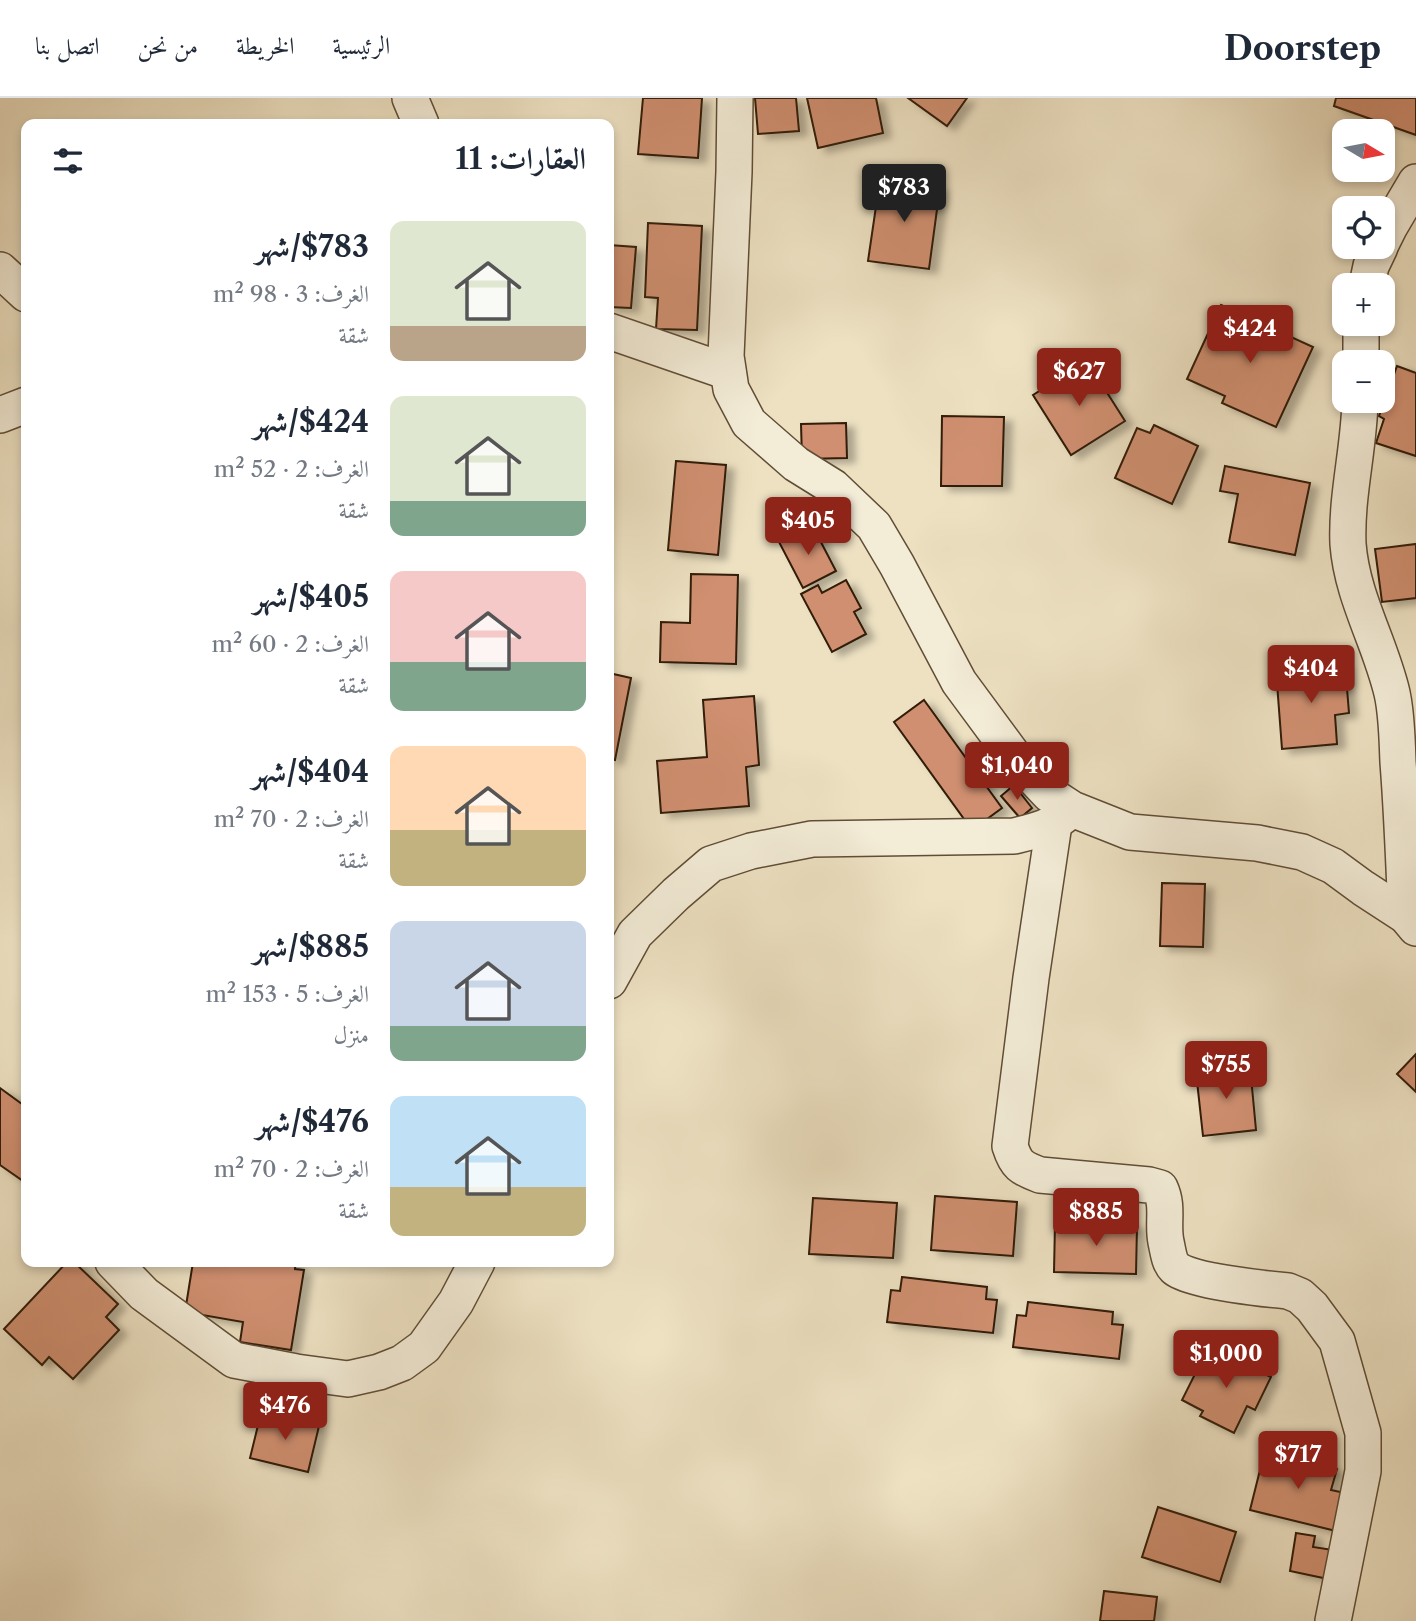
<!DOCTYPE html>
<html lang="ar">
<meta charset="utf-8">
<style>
:root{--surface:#fff;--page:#f2f2f3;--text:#1f2937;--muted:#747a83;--line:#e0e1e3;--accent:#8f2418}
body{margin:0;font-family:"Libre Caslon Text",Amiri,serif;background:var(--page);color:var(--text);direction:rtl;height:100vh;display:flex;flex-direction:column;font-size:26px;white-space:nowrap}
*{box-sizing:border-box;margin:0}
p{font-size:23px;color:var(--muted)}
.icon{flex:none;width:38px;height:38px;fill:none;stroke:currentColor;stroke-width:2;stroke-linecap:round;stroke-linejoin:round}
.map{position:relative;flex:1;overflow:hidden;direction:ltr}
.panel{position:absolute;left:21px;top:21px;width:593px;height:1148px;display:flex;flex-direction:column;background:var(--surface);border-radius:14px;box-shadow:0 4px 10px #0003;direction:rtl}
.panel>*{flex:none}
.needle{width:46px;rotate:100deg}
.fabs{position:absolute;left:1332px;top:21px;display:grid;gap:14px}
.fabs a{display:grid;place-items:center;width:63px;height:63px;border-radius:14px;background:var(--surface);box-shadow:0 4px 10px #0003;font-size:35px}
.price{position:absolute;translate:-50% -60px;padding:0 16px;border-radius:7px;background:var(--accent);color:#fff;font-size:23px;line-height:46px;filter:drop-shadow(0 2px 4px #0008)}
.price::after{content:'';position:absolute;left:50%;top:42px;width:21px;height:16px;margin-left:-10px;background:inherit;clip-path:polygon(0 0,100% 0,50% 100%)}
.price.current{background:#222;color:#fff}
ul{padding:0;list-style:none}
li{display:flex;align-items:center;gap:21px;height:175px;padding:0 28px}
li span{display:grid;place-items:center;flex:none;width:196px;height:140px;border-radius:14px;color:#555}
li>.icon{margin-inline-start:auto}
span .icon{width:84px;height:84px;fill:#fffc;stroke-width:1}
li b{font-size:30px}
h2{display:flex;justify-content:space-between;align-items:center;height:84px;padding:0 28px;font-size:30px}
header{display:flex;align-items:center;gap:42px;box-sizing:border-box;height:98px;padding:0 35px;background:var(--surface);border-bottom:2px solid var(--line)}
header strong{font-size:33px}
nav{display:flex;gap:38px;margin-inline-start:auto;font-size:24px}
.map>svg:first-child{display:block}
.building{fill:#cf8f6f;stroke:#311c07;stroke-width:2;filter:url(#shadow)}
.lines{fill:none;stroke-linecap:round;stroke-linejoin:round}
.minor-casing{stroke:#604d36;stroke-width:38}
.minor{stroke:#f3ecd7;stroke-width:35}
</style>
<header>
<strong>Doorstep</strong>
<nav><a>الرئيسية</a><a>الخريطة</a><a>من نحن</a><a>اتصل بنا</a></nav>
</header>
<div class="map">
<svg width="1416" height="1523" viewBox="0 0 1416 1523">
<defs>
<filter id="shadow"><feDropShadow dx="8" dy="4.5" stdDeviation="3.5" flood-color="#0004"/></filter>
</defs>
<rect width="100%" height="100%" fill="#ede1c2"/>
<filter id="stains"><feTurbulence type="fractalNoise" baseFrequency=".00286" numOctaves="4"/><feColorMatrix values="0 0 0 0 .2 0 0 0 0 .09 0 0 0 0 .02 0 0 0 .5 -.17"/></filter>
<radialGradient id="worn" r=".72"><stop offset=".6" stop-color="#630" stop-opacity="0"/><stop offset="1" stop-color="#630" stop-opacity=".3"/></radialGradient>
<g class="building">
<path d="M643,0H702L698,60L638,56Z"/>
<path d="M755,0H796L799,33L758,36Z"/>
<path d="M807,0H876L883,35L818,50Z"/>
<path d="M908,0H967L947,28Z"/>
<path d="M1336,0H1416V37L1334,8Z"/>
<path d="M880,81L940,89L929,171L868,163Z"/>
<path d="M648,125L702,128L697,232L656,231L658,200L645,199Z"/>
<path d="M609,147L636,149L631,210L609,209Z"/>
<path d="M1221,207L1313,249L1276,329L1222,305L1225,298L1187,281Z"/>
<path d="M1087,263L1125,323L1071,357L1033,297Z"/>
<path d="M1397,268L1416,275V358L1376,345L1384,321L1379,318Z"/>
<path d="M942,318L1004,319L1002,388H941Z"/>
<path d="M846,325L847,360L802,361L801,326Z"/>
<path d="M1154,327L1198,348L1172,406L1115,380L1137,330L1150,335Z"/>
<path d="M676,363L726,367L718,457L668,452Z"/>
<path d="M1225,368L1310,385L1295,457L1229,444L1238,396L1220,393Z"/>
<path d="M812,427L836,473L803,490L779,444Z"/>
<path d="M1416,446V500L1382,504L1375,451Z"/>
<path d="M691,476L738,477L736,566L660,564L661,524L690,525Z"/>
<path d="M846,482L861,510L854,514L866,536L832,554L801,496L818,487L822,495Z"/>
<path d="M1345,566L1349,615L1335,617L1337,646L1282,651L1276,572Z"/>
<path d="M609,575L631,580L615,662L609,661Z"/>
<path d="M754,598L759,667L746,669L749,708L661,715L657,663L707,659L703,602Z"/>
<path d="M924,602L1002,710L972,732L894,624Z"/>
<path d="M1014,687L1032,710L1020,720L1001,698Z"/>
<path d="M1162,785L1205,786L1203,849L1160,848Z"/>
<path d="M1416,956V994L1397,976Z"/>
<path d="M1250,968L1256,1032L1203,1038L1196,974Z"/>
<path d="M0,990L26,1009V1085L0,1067Z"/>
<path d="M935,1098L1017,1104L1013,1158L931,1152Z"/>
<path d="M813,1100L897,1105L893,1160L809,1156Z"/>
<path d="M1055,1125L1137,1127L1136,1176L1054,1174Z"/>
<path d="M67,1164H74L118,1206L106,1219L119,1232L73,1281L49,1259L42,1267L4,1231Z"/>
<path d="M193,1164H296L295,1171L304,1172L291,1252L240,1244L243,1224L185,1214Z"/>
<path d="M902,1179L987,1189L986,1201L997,1202L993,1235L887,1224L891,1192L900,1193Z"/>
<path d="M1028,1204L1113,1214L1112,1226L1123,1227L1119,1261L1013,1249L1017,1217L1026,1218Z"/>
<path d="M1220,1254L1271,1279L1255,1312L1247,1308L1234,1335L1200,1318L1203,1313L1182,1302L1205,1256L1217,1262Z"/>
<path d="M261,1315L319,1328L308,1374L250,1360Z"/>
<path d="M1265,1352L1337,1371L1331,1392L1345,1395L1336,1433L1250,1412Z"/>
<path d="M1158,1409L1236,1434L1220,1484L1142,1459Z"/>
<path d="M1296,1435L1315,1438L1313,1449L1333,1452L1328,1481L1290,1473Z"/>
<path d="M1104,1493L1157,1499L1154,1523H1100Z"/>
</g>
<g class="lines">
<defs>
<g id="minor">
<path d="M410,0L421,26"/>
<path d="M735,0L734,74L726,258L731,291L749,325L796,366L833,389L874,428L897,467L959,584L1015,660L1049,696L1072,711L1130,734L1257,745L1302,754L1333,768L1363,790L1406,818L1416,830"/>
<path d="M1382,144L1390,128L1416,84"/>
<path d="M0,172L26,196"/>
<path d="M1367,187L1371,168L1380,149"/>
<path d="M609,233L728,274"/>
<path d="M1361,264V226"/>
<path d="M1360,303C1359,351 1346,398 1348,446C1352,499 1380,544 1392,595C1397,617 1397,641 1398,664C1402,715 1404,767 1406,818"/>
<path d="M0,317L26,307"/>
<path d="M1054,726L1031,880L1010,1048C1016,1067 1021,1070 1040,1077L1149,1087L1160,1090C1169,1109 1162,1125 1166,1144C1168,1153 1169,1164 1175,1170C1188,1183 1266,1191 1288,1193L1300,1198L1312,1209L1337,1243L1363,1335V1373L1333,1523"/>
<path d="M609,883L635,836L676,796L711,766L751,753L812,741L1014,738C1039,732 1049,730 1070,713"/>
<path d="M113,1164L144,1196L234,1262L296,1274L348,1281L379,1274L402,1265L424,1249L456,1204L477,1164"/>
</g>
</defs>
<use href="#minor" class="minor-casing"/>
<use href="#minor" class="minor"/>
</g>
<rect width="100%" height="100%" filter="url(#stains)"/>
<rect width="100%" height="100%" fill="url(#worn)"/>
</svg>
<div class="fabs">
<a><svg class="needle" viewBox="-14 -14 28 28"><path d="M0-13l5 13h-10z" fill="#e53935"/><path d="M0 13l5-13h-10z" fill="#747a83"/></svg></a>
<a><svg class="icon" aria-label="locate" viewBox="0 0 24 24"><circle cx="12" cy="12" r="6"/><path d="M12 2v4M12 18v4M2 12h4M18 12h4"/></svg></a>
<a>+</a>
<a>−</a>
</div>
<b class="price current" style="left:904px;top:126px">$783</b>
<b class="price" style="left:1250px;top:267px">$424</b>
<b class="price" style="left:1079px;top:310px">$627</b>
<b class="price" style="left:808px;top:459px">$405</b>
<b class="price" style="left:1311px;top:607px">$404</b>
<b class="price" style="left:1017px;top:704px">$1,040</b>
<b class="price" style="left:1226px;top:1003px">$755</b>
<b class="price" style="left:1096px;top:1150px">$885</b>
<b class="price" style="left:1226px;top:1292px">$1,000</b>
<b class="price" style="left:285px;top:1344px">$476</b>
<b class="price" style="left:1298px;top:1393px">$717</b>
<section class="panel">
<h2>العقارات: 11<svg class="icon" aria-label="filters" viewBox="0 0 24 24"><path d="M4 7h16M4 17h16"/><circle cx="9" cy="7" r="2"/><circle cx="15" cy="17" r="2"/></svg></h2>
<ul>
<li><span style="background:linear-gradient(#dfe7d0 75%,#b9a48a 0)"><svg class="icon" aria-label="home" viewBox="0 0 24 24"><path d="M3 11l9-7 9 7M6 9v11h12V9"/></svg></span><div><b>$783/شهر</b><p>الغرف: 3 · 98 m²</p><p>شقة</p></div></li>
<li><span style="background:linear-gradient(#dfe7d0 75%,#7fa58c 0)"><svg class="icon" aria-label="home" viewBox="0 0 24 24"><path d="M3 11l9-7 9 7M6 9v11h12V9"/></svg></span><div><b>$424/شهر</b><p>الغرف: 2 · 52 m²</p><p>شقة</p></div></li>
<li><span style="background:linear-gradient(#f6c9c9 65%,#7fa58c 0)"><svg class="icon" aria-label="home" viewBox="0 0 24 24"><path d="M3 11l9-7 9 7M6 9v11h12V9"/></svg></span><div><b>$405/شهر</b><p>الغرف: 2 · 60 m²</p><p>شقة</p></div></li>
<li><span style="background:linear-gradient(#ffd9b3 60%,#c2b280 0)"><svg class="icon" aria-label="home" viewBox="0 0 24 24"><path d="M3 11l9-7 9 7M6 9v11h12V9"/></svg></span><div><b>$404/شهر</b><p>الغرف: 2 · 70 m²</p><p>شقة</p></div></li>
<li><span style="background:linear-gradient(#c9d6e8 75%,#7fa58c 0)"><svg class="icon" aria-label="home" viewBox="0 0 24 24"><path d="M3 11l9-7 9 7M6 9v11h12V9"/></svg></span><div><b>$885/شهر</b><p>الغرف: 5 · 153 m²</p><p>منزل</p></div></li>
<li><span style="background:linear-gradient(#bfe0f5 65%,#c2b280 0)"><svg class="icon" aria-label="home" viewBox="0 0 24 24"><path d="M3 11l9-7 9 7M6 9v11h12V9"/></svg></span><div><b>$476/شهر</b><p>الغرف: 2 · 70 m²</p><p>شقة</p></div></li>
</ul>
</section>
</div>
